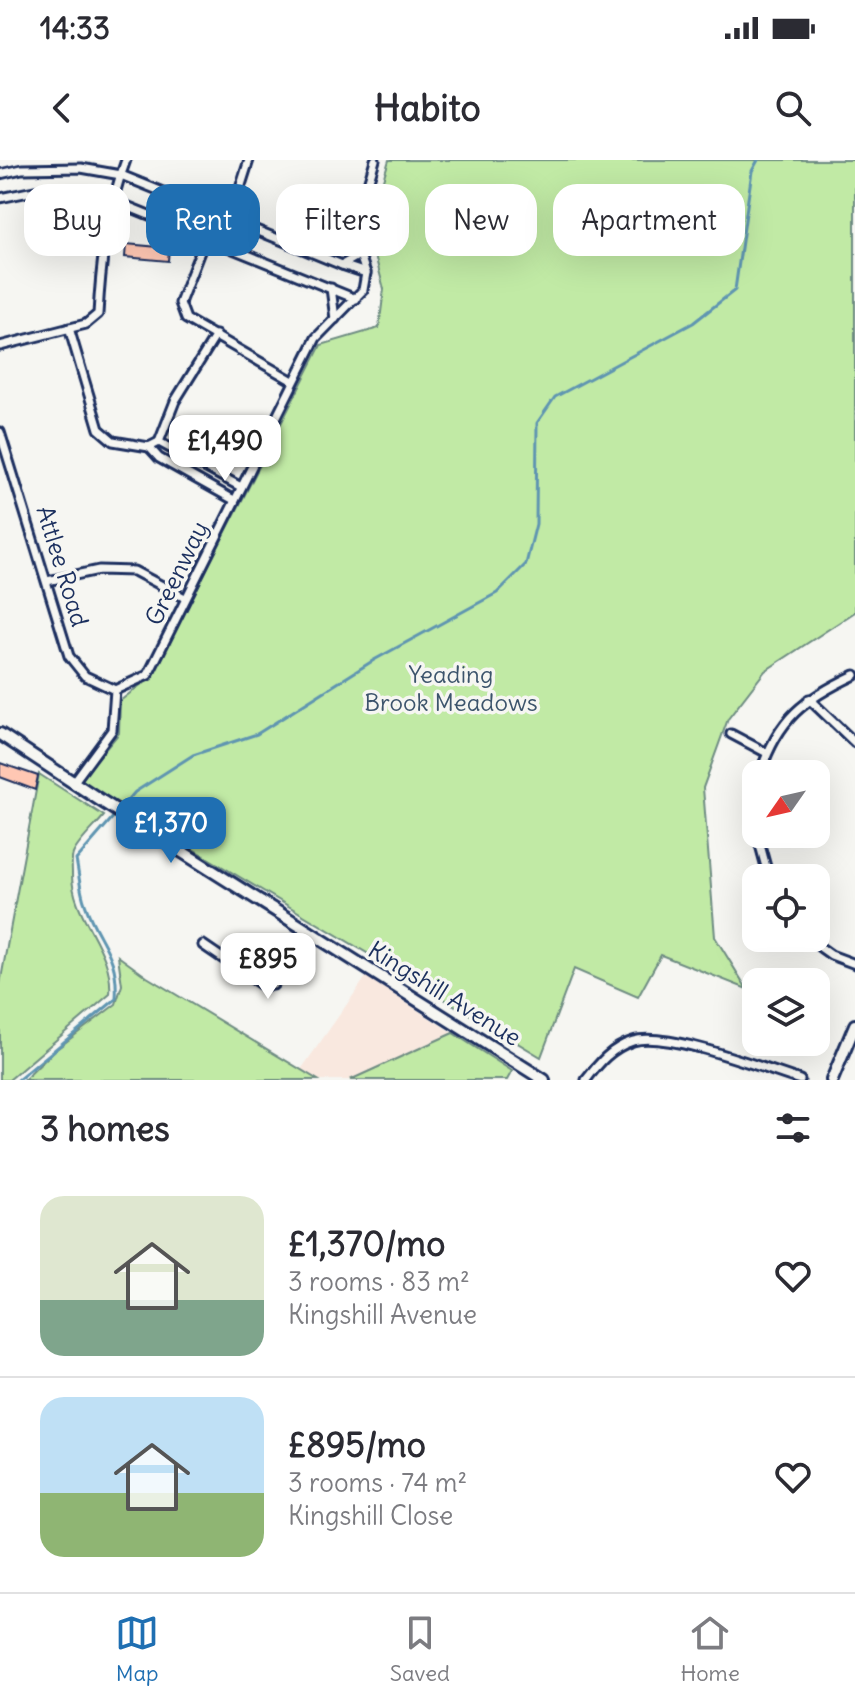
<!DOCTYPE html>
<meta charset="utf-8">
<style>
:root{--surface:#fff;--page:#f7f7f7;--text:#2b2b33;--muted:#7c7c81;--line:#e1e1e2;--accent:#1f6fb2}
body{margin:0;font-family:Delius,sans-serif;background:var(--page);color:var(--text);height:100vh;display:flex;flex-direction:column;font-size:30px;white-space:nowrap}
*{box-sizing:border-box;margin:0}
p{font-size:26px;color:var(--muted)}
.icon{flex:none;width:44px;height:44px;fill:none;stroke:currentColor;stroke-width:2;stroke-linecap:round;stroke-linejoin:round}
.map{position:relative;height:920px;overflow:hidden}
.drawer{display:flex;flex-direction:column;background:var(--surface);flex:1}
.drawer>*{flex:none}
.guide{position:absolute;left:24px;top:24px;width:808px;height:72px;display:flex;gap:16px}
.needle{width:52px;rotate:236deg}
.fabs{position:absolute;left:742px;top:600px;display:grid;gap:16px}
.fabs a{display:grid;place-items:center;width:88px;height:88px;border-radius:16px;background:var(--surface);box-shadow:0 8px 32px #0002;font-size:40px}
.price{position:absolute;translate:-50% -68px;padding:0 18px;border-radius:16px;background:#fff;color:#222;font-size:26px;line-height:52px;filter:drop-shadow(0 2px 4px #0008)}
.price::after{content:'';position:absolute;left:50%;top:48px;width:24px;height:18px;margin-left:-12px;background:inherit;clip-path:polygon(0 0,100% 0,50% 100%)}
.price.on{background:var(--accent);color:#fff}
ul{padding:0;list-style:none}
li{display:flex;align-items:center;gap:24px;height:200px;padding:0 40px}
li+li{border-top:2px solid var(--line)}
li span{display:grid;place-items:center;flex:none;width:224px;height:160px;border-radius:24px;color:#555}
li>.icon{margin-inline-start:auto}
span .icon{width:96px;height:96px;fill:#fffc;stroke-width:1}
li b{font-size:34px}
h2{display:flex;justify-content:space-between;align-items:center;height:96px;padding:0 40px;font-size:34px}
.chip{padding:0 28px;border-radius:24px;background:var(--surface);box-shadow:0 8px 32px #0002;font-size:28px;line-height:72px}
.chip.on{background:var(--accent);color:#fff}
.status{display:flex;justify-content:space-between;align-items:center;height:56px;padding:0 40px;background:var(--surface);direction:ltr}
.status svg{height:22px;fill:currentColor}
header{display:flex;justify-content:space-between;align-items:center;height:104px;padding:0 40px;background:var(--surface);font-size:36px;font-weight:700}
.tabs{display:flex;justify-content:space-around;align-items:center;height:112px;border-top:2px solid var(--line);background:var(--surface);font-size:22px;color:var(--muted)}
.tabs a{display:grid;justify-items:center;gap:4px}
.tabs .on{color:var(--accent)}
.map>svg:first-child{display:block}
.built{fill:#f9e8df}
.green{fill:#c1eaa5;stroke:#6e8c82;stroke-width:2}
.lines{fill:none;stroke-linecap:round;stroke-linejoin:round}
.stream{stroke:#5e95b1;stroke-width:3}
.building{fill:#ffc7b3;stroke:#1b2f5e;stroke-width:2}
.street-casing{stroke:#1b2f5e;stroke-width:13}
.secondary-casing{stroke:#1b2f5e;stroke-width:16}
.street{stroke:#f6f6f2;stroke-width:7}
.secondary{stroke:#f6f6f2;stroke-width:10}
.labels{text-anchor:middle;dominant-baseline:central;stroke-width:7;stroke-linejoin:round;paint-order:stroke}
.street-label{font-size:24px;fill:#1b2f5e;stroke:#f6f6f2}
.park-label{font-size:24px;fill:#3c546c;stroke:#f6f6f2}
</style>
<div class="status"><b>14:33</b><svg viewBox="0 0 49 12"><path d="M0 12V9h3v3zM5 12V6h3v6zM10 12V3h3v9zM15 12V0h3v12zM26 1h20v11H26zM47 4h2v5h-2z"/></svg></div>
<header><svg class="icon" aria-label="back" viewBox="0 0 24 24"><path d="M15 5l-7 7 7 7"/></svg>Habito<svg class="icon" aria-label="search" viewBox="0 0 24 24"><circle cx="10" cy="10" r="6"/><path d="M15 15l6 6"/></svg></header>
<div class="map">
<svg width="855" height="920" viewBox="0 0 855 920">
<rect width="100%" height="100%" fill="#f6f6f2"/>
<filter id="ink" filterUnits="userSpaceOnUse"><feTurbulence type="fractalNoise" baseFrequency=".0125" numOctaves="2"/><feDisplacementMap in="SourceGraphic" scale="16" xChannelSelector="R" yChannelSelector="G"/><feConvolveMatrix kernelMatrix="1 2 1 2 8 2 1 2 1" color-interpolation-filters="sRGB"/></filter>
<g filter="url(#ink)">
<path class="built" d="M366,817L453,873L350,920H318L300,911Z"/>
<g class="green">
<path d="M389,0H855V452L765,511L728,559L703,628L715,777L747,829L661,795L638,837L574,809L541,897L79,621L119,573L120,541L153,515L321,185L379,168L384,129L368,69Z"/>
<path d="M39,614L104,656C95,667 78,682 73,694C71,699 72,708 72,713C71,758 114,788 110,834L9,920H0V824Z"/>
<path d="M118,796L147,817L318,920H24L54,891L116,844L122,825Z"/>
<path d="M453,873L512,911L507,920H350Z"/>
</g>
<g class="lines">
<path class="stream" d="M18,920L116,839C119,792 98,783 85,744C80,731 79,714 76,700L135,632L193,595L257,574L374,500L497,433L526,404L536,364L537,263L555,237L693,163L735,130L752,11L758,0"/>
</g>
<g class="building">
<path d="M126,84L169,88L168,101L125,97Z"/>
<path d="M0,603L38,616L35,630L0,617Z"/>
</g>
<g class="lines">
<defs>
<g id="street">
<path d="M0,14L22,9L81,8L121,15L342,105L361,94"/>
<path d="M0,38L34,31L112,40L356,139"/>
<path d="M215,53L180,143L186,159L293,221"/>
<path d="M230,60L249,0"/>
<path d="M342,105L366,113"/>
<path d="M331,128L335,159"/>
<path d="M69,168L99,269L113,281L149,287L159,282"/>
<path d="M0,186L86,164L98,154C101,101 107,50 126,0"/>
<path d="M0,272L69,496L85,516L115,530"/>
<path d="M159,282L175,241L216,175"/>
<path d="M159,282L241,327"/>
<path d="M149,287L159,298L234,340"/>
<path d="M47,421L99,410L134,411L185,438"/>
<path d="M115,530L148,515L316,178L363,130L366,113L353,74L375,0"/>
<path d="M809,539L855,583"/>
<path d="M731,574L767,593"/>
<path d="M760,614C778,558 804,539 855,515"/>
<path d="M73,623L112,570L115,530"/>
<path d="M756,635V668"/>
<path d="M757,674L769,718"/>
<path d="M807,778L831,795L855,804"/>
<path d="M203,785L262,825H273L310,771"/>
<path d="M586,920C599,903 611,888 633,881C668,871 762,908 800,920"/>
</g>
<g id="secondary">
<path d="M0,574L100,640L544,920"/>
<path d="M832,920L855,865"/>
</g>
</defs>
<use href="#street" class="street-casing"/>
<use href="#secondary" class="secondary-casing"/>
<use href="#street" class="street"/>
<use href="#secondary" class="secondary"/>
</g>
</g>
<g class="labels">
<g class="street-label">
<text transform="translate(63 406) rotate(73)">Attlee Road</text>
<text transform="translate(176 413) rotate(-64)">Greenway</text>
<text transform="translate(445 833) rotate(32)">Kingshill Avenue</text>
</g>
<g class="park-label">
<text x="451" y="514">Yeading<tspan x="451" dy="28">Brook Meadows</tspan></text>
</g>
</g>
</svg>
<div class="fabs">
<a><svg class="needle" viewBox="-14 -14 28 28"><path d="M0-13l5 13h-10z" fill="#e53935"/><path d="M0 13l5-13h-10z" fill="#7c7c81"/></svg></a>
<a><svg class="icon" aria-label="locate" viewBox="0 0 24 24"><circle cx="12" cy="12" r="6"/><path d="M12 2v4M12 18v4M2 12h4M18 12h4"/></svg></a>
<a><svg class="icon" aria-label="layers" viewBox="0 0 24 24"><path d="M12 4l9 5-9 5-9-5zM3 14l9 5 9-5"/></svg></a>
</div>
<b class="price" style="left:225px;top:323px">£1,490</b>
<b class="price on" style="left:171px;top:705px">£1,370</b>
<b class="price" style="left:268px;top:841px">£895</b>
<div class="guide">
<a class="chip">Buy</a>
<a class="chip on">Rent</a>
<a class="chip">Filters</a>
<a class="chip">New</a>
<a class="chip">Apartment</a>
</div>
</div>
<section class="drawer">
<h2>3 homes<svg class="icon" aria-label="filters" viewBox="0 0 24 24"><path d="M4 7h16M4 17h16"/><circle cx="9" cy="7" r="2"/><circle cx="15" cy="17" r="2"/></svg></h2>
<ul>
<li><span style="background:linear-gradient(#dfe7d0 65%,#7fa58c 0)"><svg class="icon" aria-label="home" viewBox="0 0 24 24"><path d="M3 11l9-7 9 7M6 9v11h12V9"/></svg></span><div><b>£1,370/mo</b><p>3 rooms · 83 m²</p><p>Kingshill Avenue</p></div><svg class="icon" aria-label="heart" viewBox="0 0 24 24"><path d="M12 20l-8-8c-3-5 5-10 8-4 3-6 11-1 8 4z"/></svg></li>
<li><span style="background:linear-gradient(#bfe0f5 60%,#8fb573 0)"><svg class="icon" aria-label="home" viewBox="0 0 24 24"><path d="M3 11l9-7 9 7M6 9v11h12V9"/></svg></span><div><b>£895/mo</b><p>3 rooms · 74 m²</p><p>Kingshill Close</p></div><svg class="icon" aria-label="heart" viewBox="0 0 24 24"><path d="M12 20l-8-8c-3-5 5-10 8-4 3-6 11-1 8 4z"/></svg></li>
</ul>
</section>
<nav class="tabs">
<a class="on"><svg class="icon" aria-label="map" viewBox="0 0 24 24"><path d="M3 6l6-2 6 2 6-2v14l-6 2-6-2-6 2zM9 4v14M15 6v14"/></svg>Map</a>
<a><svg class="icon" aria-label="saved" viewBox="0 0 24 24"><path d="M7 4h10v16l-5-4-5 4z"/></svg>Saved</a>
<a><svg class="icon" aria-label="home" viewBox="0 0 24 24"><path d="M3 11l9-7 9 7M6 9v11h12V9"/></svg>Home</a>
</nav>
